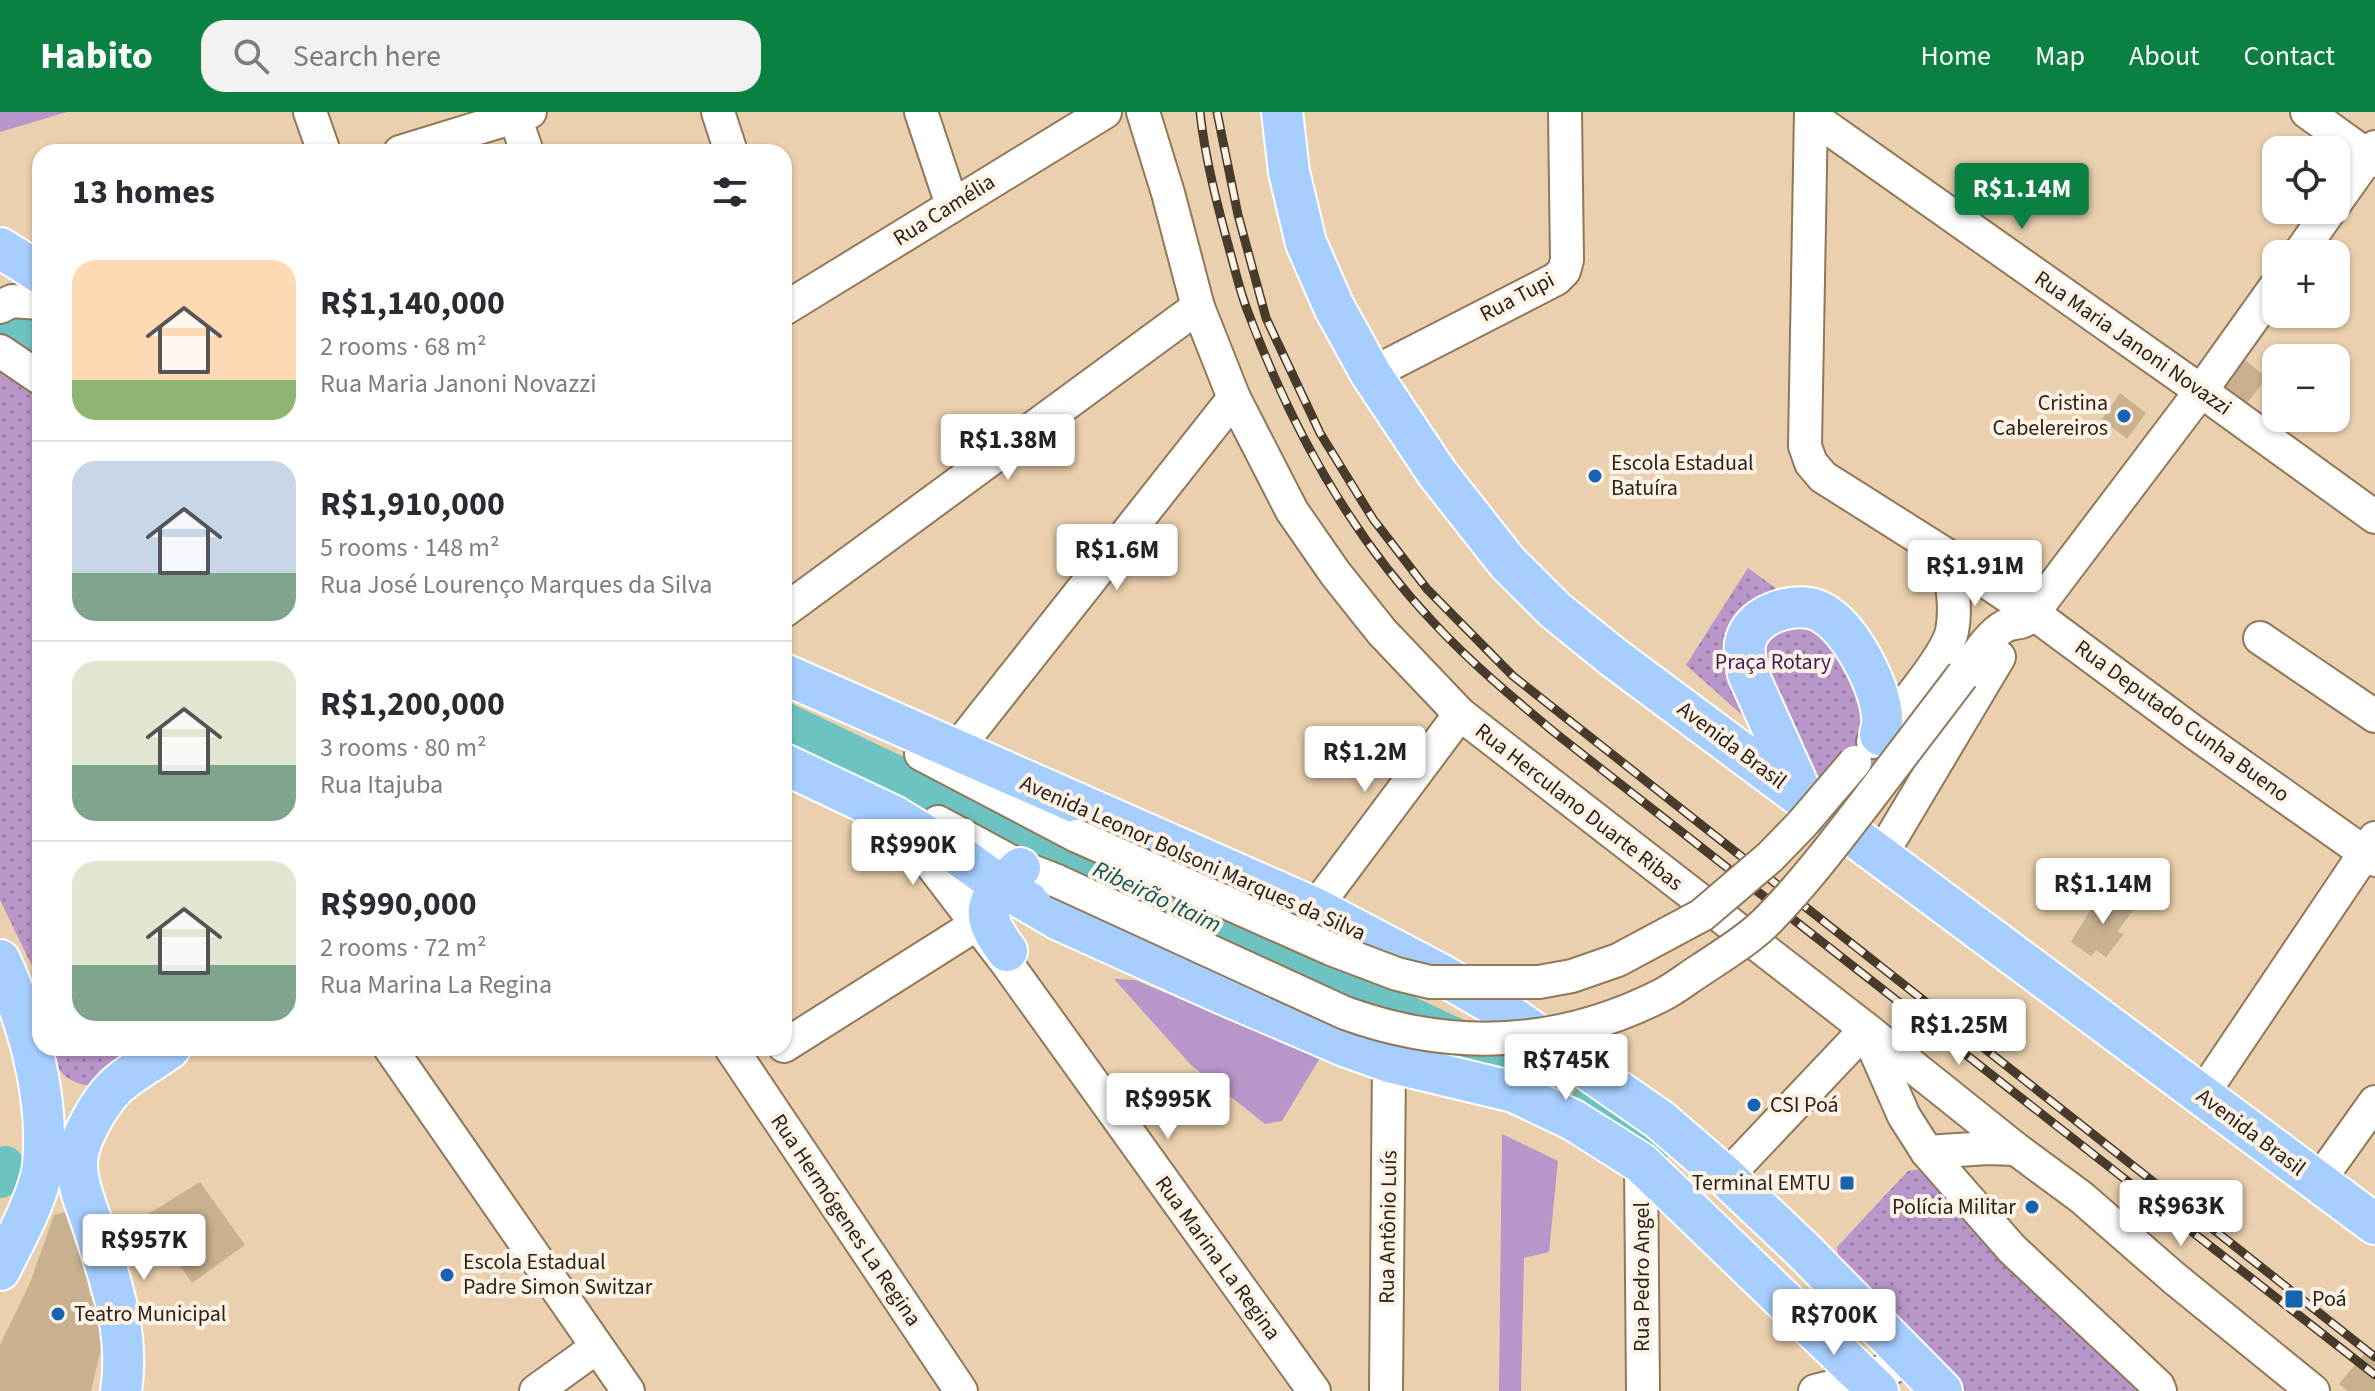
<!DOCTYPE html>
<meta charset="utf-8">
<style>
:root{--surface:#fff;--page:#f2f2f3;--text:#2b2b33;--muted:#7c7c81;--line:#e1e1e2;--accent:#0b8043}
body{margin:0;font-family:"Source Sans 3",sans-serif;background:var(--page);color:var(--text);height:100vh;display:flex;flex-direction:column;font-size:30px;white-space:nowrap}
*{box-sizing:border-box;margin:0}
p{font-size:26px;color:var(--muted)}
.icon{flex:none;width:44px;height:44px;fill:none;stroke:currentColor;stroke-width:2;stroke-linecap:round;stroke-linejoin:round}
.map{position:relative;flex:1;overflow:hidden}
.drawer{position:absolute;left:32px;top:32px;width:760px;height:912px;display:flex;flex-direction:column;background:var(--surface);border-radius:24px;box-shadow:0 2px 6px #0004}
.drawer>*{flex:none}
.controls{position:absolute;left:2262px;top:24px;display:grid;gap:16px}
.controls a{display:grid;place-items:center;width:88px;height:88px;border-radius:16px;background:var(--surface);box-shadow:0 2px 6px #0004;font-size:40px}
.price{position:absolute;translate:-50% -68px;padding:0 18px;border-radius:8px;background:#fff;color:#222;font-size:26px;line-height:52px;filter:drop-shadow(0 2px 4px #0008)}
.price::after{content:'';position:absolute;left:50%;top:48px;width:24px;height:18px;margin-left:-12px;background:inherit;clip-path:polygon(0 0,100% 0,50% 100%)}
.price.current{background:var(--accent);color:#fff}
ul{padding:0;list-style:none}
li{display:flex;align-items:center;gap:24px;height:200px;padding:0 40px}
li+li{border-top:2px solid var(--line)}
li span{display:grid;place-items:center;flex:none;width:224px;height:160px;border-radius:24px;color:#555}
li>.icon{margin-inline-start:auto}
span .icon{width:96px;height:96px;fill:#fffc;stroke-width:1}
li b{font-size:34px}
h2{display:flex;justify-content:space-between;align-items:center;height:96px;padding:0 40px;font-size:34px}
header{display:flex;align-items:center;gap:48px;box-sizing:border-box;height:112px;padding:0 40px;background:var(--accent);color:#fff}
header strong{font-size:38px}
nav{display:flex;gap:44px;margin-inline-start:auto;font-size:28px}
.search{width:560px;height:72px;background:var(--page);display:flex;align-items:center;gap:20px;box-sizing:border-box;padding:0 28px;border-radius:24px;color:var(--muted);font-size:30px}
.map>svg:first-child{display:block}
.green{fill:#b896c9}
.park{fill:url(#park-dots)}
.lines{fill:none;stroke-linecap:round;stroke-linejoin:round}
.river{stroke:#6dc3c1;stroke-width:38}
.building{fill:#c9b08f}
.minor-casing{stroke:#907859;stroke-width:36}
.major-casing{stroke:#fff;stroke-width:44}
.minor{stroke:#fff;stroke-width:32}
.major{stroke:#a6cefe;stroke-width:40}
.rail-casing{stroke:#483b2b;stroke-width:9}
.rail{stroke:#fef3e6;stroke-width:6;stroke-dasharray:18;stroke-linecap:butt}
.minor-bridge-casing{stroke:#907859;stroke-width:36;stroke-linecap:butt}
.minor-bridge{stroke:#fff;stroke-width:32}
.poi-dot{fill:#1763b2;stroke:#fef3e6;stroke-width:3}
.labels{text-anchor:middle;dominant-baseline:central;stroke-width:8;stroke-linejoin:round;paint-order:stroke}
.street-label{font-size:22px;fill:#2c2215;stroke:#fef3e6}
.poi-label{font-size:22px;fill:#2c2215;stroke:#fef3e6;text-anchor:start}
.park-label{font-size:22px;fill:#451958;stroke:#fef3e6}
.water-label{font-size:24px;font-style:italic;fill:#0c5857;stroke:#fef3e6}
</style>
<header>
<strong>Habito</strong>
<div class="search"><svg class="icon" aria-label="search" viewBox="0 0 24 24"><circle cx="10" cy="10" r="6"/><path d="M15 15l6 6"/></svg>Search here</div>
<nav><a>Home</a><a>Map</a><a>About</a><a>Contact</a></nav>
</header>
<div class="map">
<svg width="2375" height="1279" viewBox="0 0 2375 1279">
<defs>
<pattern id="park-dots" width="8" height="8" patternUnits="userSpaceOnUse" patternTransform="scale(2)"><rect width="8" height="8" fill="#b896c9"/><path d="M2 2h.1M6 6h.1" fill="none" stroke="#967aa2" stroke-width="1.8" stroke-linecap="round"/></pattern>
</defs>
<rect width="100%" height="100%" fill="#ead0ae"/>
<g class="green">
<path d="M0,0H67L0,20Z"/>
<path d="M1114,867L1135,868L1320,946L1282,1009L1265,1012L1191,953Z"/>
<path d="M1502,1022L1558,1049L1549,1140L1524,1146L1521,1279H1499Z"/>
</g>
<g class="park">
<path d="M0,225L40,254V857L31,852L0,788Z"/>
<path d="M1748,456L1814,504L1896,590L1882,650L1841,691L1686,553Z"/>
<path d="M52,936H127V937L125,948L94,974C70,973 54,960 52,936Z"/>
<path d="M1922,1057L2142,1279H1962L1838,1146L1837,1135L1908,1059Z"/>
</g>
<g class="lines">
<g class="river">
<path d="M0,200L40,227"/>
<path d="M784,609L1236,824L1381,890L1530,960"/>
<path d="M1589,992L1650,1037"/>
<path d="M0,1067L5,1053"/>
</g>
</g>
<g class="building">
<path d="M2239,243L2267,266L2247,291L2217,268Z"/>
<path d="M2120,281L2146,301L2127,327L2102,307Z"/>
<path d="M2113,777L2134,797L2117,820L2124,822L2106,845L2096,838L2091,844L2071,830L2091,797L2097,799Z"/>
<path d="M200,1070L245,1133L192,1171L145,1104Z"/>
<path d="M68,1099L94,1168L88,1171L90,1184L98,1183L105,1220L91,1279H0V1233L30,1171L54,1103Z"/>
<path d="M2370,1235L2375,1239V1279H2348L2339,1272Z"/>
</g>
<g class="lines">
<defs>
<g id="minor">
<path d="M310,0L324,40"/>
<path d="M718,0L731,40"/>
<path d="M921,0L952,93"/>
<path d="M1143,0L1168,81L1198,195L1234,286L1292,399L1335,461L1382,520L1460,602L1866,917L2016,1037L2081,1085L2174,1166L2313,1279"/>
<path d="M1811,0L1805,334L1811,351L1823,365L1948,444L2033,501L2195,621L2375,748"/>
<path d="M2307,0L2375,49"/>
<path d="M1811,4L2201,279L2375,405"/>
<path d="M515,5L527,40"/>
<path d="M400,40L530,0"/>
<path d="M2336,90L2375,35"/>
<path d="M2299,142L2330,98"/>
<path d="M0,195L12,189L40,191"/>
<path d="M784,197L1105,0"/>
<path d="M0,239L40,266"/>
<path d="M1371,262L1556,167L1564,159L1567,148L1565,0"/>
<path d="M784,499L1198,195"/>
<path d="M2260,526L2375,604"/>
<path d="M1962,564C1973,549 1989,522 2005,514C2018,507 2019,516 2033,501L2201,279L2276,174"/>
<path d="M1873,630C1892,609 1947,544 1952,519C1957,495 1951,468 1948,444"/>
<path d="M955,639L1234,286"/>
<path d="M921,642L1077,724"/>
<path d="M938,710L1021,755L1057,769"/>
<path d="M901,713L1006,850L1314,1279"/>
<path d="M1880,745L1999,545"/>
<path d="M1315,796L1460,602"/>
<path d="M1867,920L1904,1004L1927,1040L2012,1137L2158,1274L2160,1279"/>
<path d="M784,934L977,812"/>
<path d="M390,936L628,1279"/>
<path d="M731,936L961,1279"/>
<path d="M2202,983L2375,726"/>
<path d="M1927,1040L1988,1036L2016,1037"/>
<path d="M1641,1051L1643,1279"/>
<path d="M1726,1065L1866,917"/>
<path d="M2318,1070L2375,990"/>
<path d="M536,1279L597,1235"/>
<path d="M1386,1279L1389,950"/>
<path d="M1815,1279L1866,1266L1912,1247"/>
</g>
<g id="major">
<path d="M1282,0L1289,60L1306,131L1334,195L1371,262L1437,361L1507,450L1555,498L1613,545L2375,1112"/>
<path d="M0,136L40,161"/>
<path d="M784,562L1315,796L1442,863L1496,894L1660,1008L1726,1065L1803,1138L1942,1279"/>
<path d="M784,652L894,704L961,745L1001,774L1059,808L1223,882L1347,935L1389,950L1514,980L1573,1008L1641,1051L1878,1279"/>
<path d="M1803,684L1748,562C1746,550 1742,537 1747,525C1756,500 1799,488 1821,500C1851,516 1879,572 1882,604C1883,610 1881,617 1880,623"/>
<path d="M1007,839C976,798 987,788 1020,756"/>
<path d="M0,848C25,903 42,959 44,1019C44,1035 45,1053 40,1068C31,1100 14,1129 0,1158"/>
<path d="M121,1279C130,1222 111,1170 94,1117C87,1095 77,1074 77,1051C77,1029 99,991 115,975C131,960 153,949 170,936"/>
</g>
</defs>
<use href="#minor" class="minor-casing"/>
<use href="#major" class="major-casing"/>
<use href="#minor" class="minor"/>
<use href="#major" class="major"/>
<defs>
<g id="rail">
<path d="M1200,0C1205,46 1217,92 1229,136C1235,157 1240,180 1248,200C1290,313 1350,422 1433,510C1470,550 1512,585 1554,620L2375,1263"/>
<path d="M1217,0L1238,103L1266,206L1320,321L1373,407L1427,477L1513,564L2375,1245"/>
</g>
</defs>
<use href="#rail" class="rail-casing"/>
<use href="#rail" class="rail"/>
<defs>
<g id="minor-bridge">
<path d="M1077,724L1331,837L1397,862L1430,870H1539L1572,864L1618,848L1702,803L1770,745L1802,712L1855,650"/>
<path d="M1057,769L1345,901C1453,940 1559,935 1662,883C1676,876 1689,865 1702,857C1726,841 1751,826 1770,806C1804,771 1833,733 1863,694C1896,650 1929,607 1962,564"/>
</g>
</defs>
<use href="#minor-bridge" class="minor-bridge-casing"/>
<use href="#minor-bridge" class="minor-bridge"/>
</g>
<g class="poi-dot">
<circle cx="2124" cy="304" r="8"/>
<circle cx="1595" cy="364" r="8"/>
<circle cx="1754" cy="993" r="8"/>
<rect x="1839" y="1063" width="16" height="16" rx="4"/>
<circle cx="2032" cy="1095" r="8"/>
<circle cx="447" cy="1163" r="8"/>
<rect x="2284" y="1177" width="20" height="20" rx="4"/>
<circle cx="58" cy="1202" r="8"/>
</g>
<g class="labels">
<g class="street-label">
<text transform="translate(944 98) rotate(-32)">Rua Camélia</text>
<text transform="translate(1517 185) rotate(-28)">Rua Tupi</text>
<text transform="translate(2133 231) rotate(35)">Rua Maria Janoni Novazzi</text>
<text transform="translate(2182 609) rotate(36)">Rua Deputado Cunha Bueno</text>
<text transform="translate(1732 633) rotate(37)">Avenida Brasil</text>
<text transform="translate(1579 695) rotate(38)">Rua Herculano Duarte Ribas</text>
<text transform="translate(1193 746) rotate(24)">Avenida Leonor Bolsoni Marques da Silva</text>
<text transform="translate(2251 1020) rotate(37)">Avenida Brasil</text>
<text transform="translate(846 1108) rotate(56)">Rua Hermógenes La Regina</text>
<text transform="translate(1388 1115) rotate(-89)">Rua Antônio Luís</text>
<text transform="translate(1218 1146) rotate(54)">Rua Marina La Regina</text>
<text transform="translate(1642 1165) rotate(-90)">Rua Pedro Angel</text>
</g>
<g class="poi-label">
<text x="2108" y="291" text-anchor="end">Cristina<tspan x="2108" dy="25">Cabelereiros</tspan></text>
<text x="1611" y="351">Escola Estadual<tspan x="1611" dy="25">Batuíra</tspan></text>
<text x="1770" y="993">CSI Poá</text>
<text x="1831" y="1071" text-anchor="end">Terminal EMTU</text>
<text x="2016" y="1095" text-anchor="end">Polícia Militar</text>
<text x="463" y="1150">Escola Estadual<tspan x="463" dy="25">Padre Simon Switzar</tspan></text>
<text x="2312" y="1187">Poá</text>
<text x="74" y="1202">Teatro Municipal</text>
</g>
<g class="park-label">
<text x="1773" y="550">Praça Rotary</text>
</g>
<g class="water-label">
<text transform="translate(1157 785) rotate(25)">Ribeirão Itaim</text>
</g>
</g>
</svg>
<div class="controls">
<a><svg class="icon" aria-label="locate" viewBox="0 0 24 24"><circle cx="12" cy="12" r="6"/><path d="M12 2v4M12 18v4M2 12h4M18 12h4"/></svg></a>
<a>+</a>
<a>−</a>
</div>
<b class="price current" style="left:2022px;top:119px">R$1.14M</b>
<b class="price" style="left:1008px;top:370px">R$1.38M</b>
<b class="price" style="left:1117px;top:480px">R$1.6M</b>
<b class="price" style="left:1975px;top:496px">R$1.91M</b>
<b class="price" style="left:1365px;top:682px">R$1.2M</b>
<b class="price" style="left:913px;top:775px">R$990K</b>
<b class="price" style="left:2103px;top:814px">R$1.14M</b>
<b class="price" style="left:1959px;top:955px">R$1.25M</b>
<b class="price" style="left:1566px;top:990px">R$745K</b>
<b class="price" style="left:1168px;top:1029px">R$995K</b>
<b class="price" style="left:2181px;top:1136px">R$963K</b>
<b class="price" style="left:144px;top:1170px">R$957K</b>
<b class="price" style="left:1834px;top:1245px">R$700K</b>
<section class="drawer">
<h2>13 homes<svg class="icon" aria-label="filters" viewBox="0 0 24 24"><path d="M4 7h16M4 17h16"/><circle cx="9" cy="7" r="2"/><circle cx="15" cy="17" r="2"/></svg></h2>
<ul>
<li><span style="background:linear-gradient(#ffd9b3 75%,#8fb573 0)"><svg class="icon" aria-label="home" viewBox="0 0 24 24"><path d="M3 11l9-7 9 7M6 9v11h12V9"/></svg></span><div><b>R$1,140,000</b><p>2 rooms · 68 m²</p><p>Rua Maria Janoni Novazzi</p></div></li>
<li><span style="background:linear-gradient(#c9d6e8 70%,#7fa58c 0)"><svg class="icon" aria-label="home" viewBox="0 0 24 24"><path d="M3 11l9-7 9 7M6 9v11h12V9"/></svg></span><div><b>R$1,910,000</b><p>5 rooms · 148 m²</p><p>Rua José Lourenço Marques da Silva</p></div></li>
<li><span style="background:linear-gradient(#dfe7d0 65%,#7fa58c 0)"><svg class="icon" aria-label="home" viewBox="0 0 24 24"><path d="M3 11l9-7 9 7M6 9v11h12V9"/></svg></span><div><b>R$1,200,000</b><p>3 rooms · 80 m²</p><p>Rua Itajuba</p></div></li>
<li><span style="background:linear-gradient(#dfe7d0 65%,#7fa58c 0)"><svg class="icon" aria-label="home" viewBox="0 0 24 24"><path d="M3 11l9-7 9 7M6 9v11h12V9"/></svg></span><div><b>R$990,000</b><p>2 rooms · 72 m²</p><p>Rua Marina La Regina</p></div></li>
</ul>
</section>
</div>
